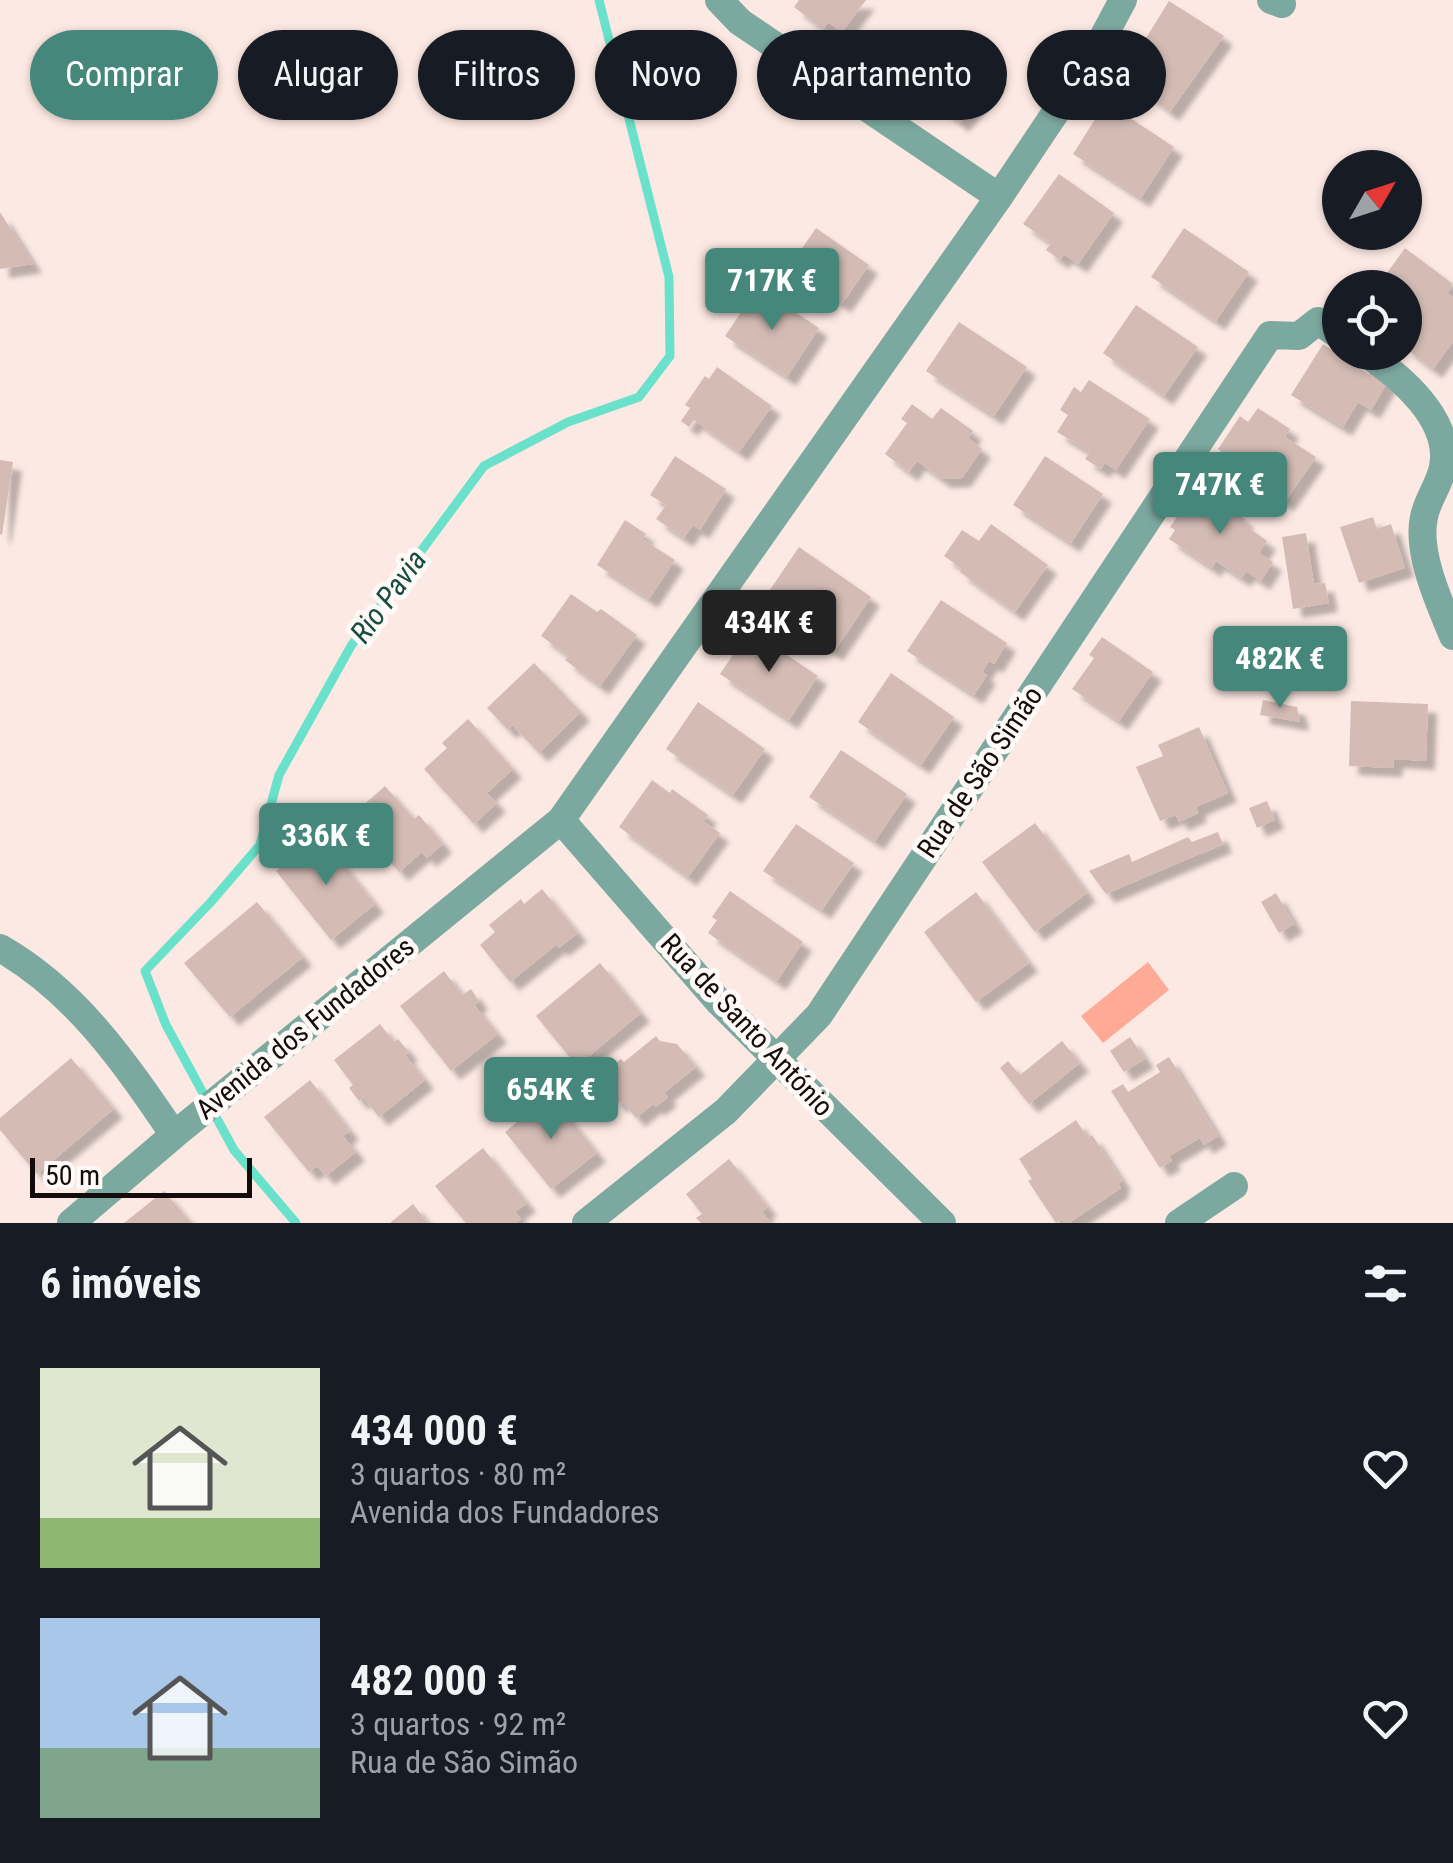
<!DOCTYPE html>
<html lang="pt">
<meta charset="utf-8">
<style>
:root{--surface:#171b24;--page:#242831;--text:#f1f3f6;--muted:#9ea1a6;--accent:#45887b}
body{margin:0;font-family:"Roboto Condensed",sans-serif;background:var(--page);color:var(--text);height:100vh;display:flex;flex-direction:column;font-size:38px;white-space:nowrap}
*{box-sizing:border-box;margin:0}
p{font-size:32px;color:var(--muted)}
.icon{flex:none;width:55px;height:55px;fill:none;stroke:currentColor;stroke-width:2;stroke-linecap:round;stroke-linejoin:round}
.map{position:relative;height:1223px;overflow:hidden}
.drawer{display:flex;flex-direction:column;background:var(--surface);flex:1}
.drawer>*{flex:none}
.hud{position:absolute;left:30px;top:30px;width:1395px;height:90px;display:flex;gap:20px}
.needle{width:65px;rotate:51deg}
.fabs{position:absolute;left:1322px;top:150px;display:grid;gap:20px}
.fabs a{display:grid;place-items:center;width:100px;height:100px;border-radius:50%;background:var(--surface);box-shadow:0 2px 8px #0004;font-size:50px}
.scale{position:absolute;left:30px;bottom:25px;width:222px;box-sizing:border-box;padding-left:10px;border:5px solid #140c0a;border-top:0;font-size:28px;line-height:35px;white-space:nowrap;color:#140c0a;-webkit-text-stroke:8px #fffaf8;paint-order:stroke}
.price{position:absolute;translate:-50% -85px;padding:0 22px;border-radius:10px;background:var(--accent);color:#fff;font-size:32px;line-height:65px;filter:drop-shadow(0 2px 5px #0008)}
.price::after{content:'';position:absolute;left:50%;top:60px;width:30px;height:22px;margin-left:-15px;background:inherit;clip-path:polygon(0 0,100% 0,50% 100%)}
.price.current{background:#222;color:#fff}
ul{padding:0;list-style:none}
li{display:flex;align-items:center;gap:30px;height:250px;padding:0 40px}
li span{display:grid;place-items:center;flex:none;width:280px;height:200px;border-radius:0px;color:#555}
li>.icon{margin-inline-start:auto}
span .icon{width:120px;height:120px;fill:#fffc;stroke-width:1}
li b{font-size:42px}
h2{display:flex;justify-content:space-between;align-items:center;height:120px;padding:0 40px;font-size:42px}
.tag{padding:0 35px;border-radius:45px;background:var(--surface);box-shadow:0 2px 8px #0004;font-size:35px;line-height:90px}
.tag.current{background:var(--accent);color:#fff}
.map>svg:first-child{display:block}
.green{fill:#ffaa96}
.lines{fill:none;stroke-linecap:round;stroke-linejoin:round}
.stream{stroke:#6ae1ca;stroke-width:9}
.building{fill:#d4bcb5;filter:url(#shadow)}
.street{stroke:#7ca99f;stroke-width:28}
.labels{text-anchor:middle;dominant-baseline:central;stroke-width:10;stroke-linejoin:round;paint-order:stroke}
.street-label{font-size:28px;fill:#140c0a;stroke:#fffaf8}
.water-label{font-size:30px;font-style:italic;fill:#174c42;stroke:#fffaf8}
</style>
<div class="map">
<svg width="1453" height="1223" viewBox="0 0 1453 1223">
<defs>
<filter id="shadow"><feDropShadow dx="9" dy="9" stdDeviation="2.5" flood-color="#0004"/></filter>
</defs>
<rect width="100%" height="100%" fill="#fde9e3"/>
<path class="green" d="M1148,962L1169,990L1103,1043L1081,1016Z"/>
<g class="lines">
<path class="stream" d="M296,1223L234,1150L166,1025L145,971L210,903L260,845L279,775L351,646L484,466L568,422L639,397L670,356L669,277L599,0"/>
</g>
<g class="building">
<path d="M799,0H866L842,32L828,22L823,29L794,7Z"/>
<path d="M1169,1L1224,36L1170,112L1123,75Z"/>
<path d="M950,40L997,78L960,123L914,86Z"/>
<path d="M1106,102L1174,147L1141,198L1073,154Z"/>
<path d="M1059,174L1114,213L1078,264L1064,254L1060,260L1046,250L1051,243L1023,224Z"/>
<path d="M0,212L33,264L0,269Z"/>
<path d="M816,228L869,265L842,304L789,267Z"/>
<path d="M1184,228L1249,272L1216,321L1151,277Z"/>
<path d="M1405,248L1453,284L1447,293L1453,297V342L1433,369L1405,348V288H1393L1382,280Z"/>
<path d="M765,292L819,328L787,377L725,336L752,296L759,301Z"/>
<path d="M1136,305L1198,347L1164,396L1103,353Z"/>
<path d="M959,322L1027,367L994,416L926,371Z"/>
<path d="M1323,344L1369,374L1373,367L1390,378L1371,410L1358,402L1343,427L1291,395Z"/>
<path d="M717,367L772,406L739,452L694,420L689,427L681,421L690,408L685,405L705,376L709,379Z"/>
<path d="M1089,380L1150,419L1116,470L1105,463L1101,469L1085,459L1090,452L1057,432L1068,415L1060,410L1074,387L1081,392Z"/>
<path d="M912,404L932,419L941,408L973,431L968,438L982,449L962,478L942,479L917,461L909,472L885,454L907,423L901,419Z"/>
<path d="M1258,408L1290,429L1285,437L1316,457L1285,502L1260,485L1257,491L1219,465L1225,455L1218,449L1240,416L1248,422Z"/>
<path d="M675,456L726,489L700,530L693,525L684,538L656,519L666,505L650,495Z"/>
<path d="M1045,456L1103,494L1071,543L1013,505Z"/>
<path d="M0,460L13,462L2,535L0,534Z"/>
<path d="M1204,491L1245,519L1242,523L1267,541L1259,553L1273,562L1261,581L1246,571L1242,578L1216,561L1212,568L1169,539L1175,530L1170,527L1190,498L1196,502Z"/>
<path d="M1373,517L1377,529L1391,524L1405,568L1359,583L1340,527Z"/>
<path d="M625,520L646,534L642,539L675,560L649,599L597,565Z"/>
<path d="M991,524L1048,565L1015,612L960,572L961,568L944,556L962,530L979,541Z"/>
<path d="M1306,533L1314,584L1325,583L1329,603L1293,609L1282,537Z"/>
<path d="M799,547L871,597L834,652L761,603Z"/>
<path d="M571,594L597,612L601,609L637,635L600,686L565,660L569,656L541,636Z"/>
<path d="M941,600L1007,643L994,664L989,661L982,672L987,675L974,695L907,651Z"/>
<path d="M750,630L818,676L789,720L720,674Z"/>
<path d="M1102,637L1153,672L1119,721L1072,689L1094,658L1089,655Z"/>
<path d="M534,663L581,712L539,753L512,725L508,730L487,708Z"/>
<path d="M891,673L954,717L921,765L858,722Z"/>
<path d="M1263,700L1297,707L1300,722L1260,715Z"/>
<path d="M1351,701L1428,704L1426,761L1394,759L1393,768L1349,766Z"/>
<path d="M698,702L765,749L733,795L666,749Z"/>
<path d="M468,719L513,769L487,793L497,803L474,824L424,769L447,748L442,743Z"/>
<path d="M1199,727L1228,793L1196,807L1198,813L1179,822L1176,815L1160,821L1136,767L1163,756L1158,745Z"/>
<path d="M841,750L907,794L875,841L809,797Z"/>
<path d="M652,780L670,793L672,789L708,815L703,821L720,833L688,877L619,827Z"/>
<path d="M385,786L414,819L419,815L443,844L427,858L422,852L399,872L351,816Z"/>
<path d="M1267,801L1275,820L1257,828L1249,808Z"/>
<path d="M1035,823L1087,893L1035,932L982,862Z"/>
<path d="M796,824L854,863L822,910L763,871Z"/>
<path d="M1218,832L1223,844L1106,894L1089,871L1129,854L1132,862L1188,837L1192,842Z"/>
<path d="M320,836L375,904L331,940L276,871Z"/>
<path d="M542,889L578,933L559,948L557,944L510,982L480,945L495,932L489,925L521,899L524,904Z"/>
<path d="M730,891L803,942L777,981L708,933L717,920L712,917Z"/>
<path d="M976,892L1029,963L976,1002L924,932Z"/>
<path d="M1276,893L1294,924L1279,933L1261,902Z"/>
<path d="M257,902L303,957L230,1017L184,963Z"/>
<path d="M600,963L641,1013L577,1066L536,1016Z"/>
<path d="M444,971L462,995L471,989L479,1001L474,1005L498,1034L451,1071L400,1006Z"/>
<path d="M380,1024L394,1042L398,1039L409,1052L405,1055L425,1080L379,1117L363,1097L359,1101L349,1088L353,1085L334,1060Z"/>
<path d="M656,1036L660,1041L677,1044L696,1067L664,1093L668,1097L656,1107L653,1104L636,1118L622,1101L618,1104L610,1094L613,1092L604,1081L607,1078L603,1073L621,1059L624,1062Z"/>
<path d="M1130,1037L1145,1059L1124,1072L1110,1051Z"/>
<path d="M1062,1041L1080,1063L1029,1104L1000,1068L1008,1061L1020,1075Z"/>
<path d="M1169,1057L1218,1136L1204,1145L1200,1138L1169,1156L1172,1161L1160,1168L1111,1091L1123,1084L1128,1092L1160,1072L1156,1065Z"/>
<path d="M71,1058L114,1109L37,1174L0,1130V1118Z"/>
<path d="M310,1080L350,1131L343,1136L356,1152L326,1176L317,1166L309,1172L264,1117Z"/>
<path d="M550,1095L597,1153L551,1189L505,1132Z"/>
<path d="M1076,1120L1088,1138L1092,1135L1122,1181L1118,1184L1121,1188L1069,1223H1064L1061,1219L1056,1223L1028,1181L1032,1179L1019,1159Z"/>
<path d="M483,1148L527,1203L515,1212L521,1219L516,1223H466L435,1186Z"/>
<path d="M729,1159L768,1207L762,1212L771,1223H701L696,1218L702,1214L686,1194Z"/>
<path d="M164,1191L191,1223H124Z"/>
<path d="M413,1204L428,1223H390Z"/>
</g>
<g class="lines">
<g class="street">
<path d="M719,0L740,22L999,197"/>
<path d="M1271,0L1282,4"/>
<path d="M1364,352C1400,376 1452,419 1443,467C1440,484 1427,500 1424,517C1416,553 1440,604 1453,636"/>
<path d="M561,820L719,1002L942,1223"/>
<path d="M0,948C77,992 125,1063 174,1135"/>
<path d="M71,1223L174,1135L561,820L999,197L1092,58L1123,0"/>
<path d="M586,1223L726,1111L819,1015L1270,335L1299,336L1318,321L1340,336"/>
<path d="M1179,1223L1234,1186"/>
</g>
</g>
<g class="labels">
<g class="street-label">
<text transform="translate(980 772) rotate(-56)">Rua de São Simão</text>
<text transform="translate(747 1025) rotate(47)">Rua de Santo António</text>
<text transform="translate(305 1028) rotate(-39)">Avenida dos Fundadores</text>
</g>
<g class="water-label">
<text transform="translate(388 596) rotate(-54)">Rio Pavia</text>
</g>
</g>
</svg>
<div class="fabs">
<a><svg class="needle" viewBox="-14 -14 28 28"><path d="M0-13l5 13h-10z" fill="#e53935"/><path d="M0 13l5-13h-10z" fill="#9ea1a6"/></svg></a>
<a><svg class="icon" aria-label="locate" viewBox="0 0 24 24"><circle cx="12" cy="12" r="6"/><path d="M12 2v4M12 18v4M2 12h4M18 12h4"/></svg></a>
</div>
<div class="scale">50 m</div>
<b class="price" style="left:772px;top:333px">717K €</b>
<b class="price" style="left:1220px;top:537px">747K €</b>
<b class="price current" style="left:769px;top:675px">434K €</b>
<b class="price" style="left:1280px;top:711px">482K €</b>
<b class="price" style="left:326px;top:888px">336K €</b>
<b class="price" style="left:551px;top:1142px">654K €</b>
<div class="hud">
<a class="tag current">Comprar</a>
<a class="tag">Alugar</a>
<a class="tag">Filtros</a>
<a class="tag">Novo</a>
<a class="tag">Apartamento</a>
<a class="tag">Casa</a>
</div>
</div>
<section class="drawer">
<h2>6 imóveis<svg class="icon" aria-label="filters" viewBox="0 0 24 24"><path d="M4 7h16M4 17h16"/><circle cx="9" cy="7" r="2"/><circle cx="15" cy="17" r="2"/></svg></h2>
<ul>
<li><span style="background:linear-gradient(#dfe7d0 75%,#8fb573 0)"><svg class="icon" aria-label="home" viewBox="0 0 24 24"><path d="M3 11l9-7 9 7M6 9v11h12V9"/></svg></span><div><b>434 000 €</b><p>3 quartos · 80 m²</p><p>Avenida dos Fundadores</p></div><svg class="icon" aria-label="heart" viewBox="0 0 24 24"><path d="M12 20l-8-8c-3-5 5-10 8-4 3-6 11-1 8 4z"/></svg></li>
<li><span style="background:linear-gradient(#a9c7e8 65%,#7fa58c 0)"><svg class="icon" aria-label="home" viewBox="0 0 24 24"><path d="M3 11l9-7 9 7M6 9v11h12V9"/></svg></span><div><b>482 000 €</b><p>3 quartos · 92 m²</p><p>Rua de São Simão</p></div><svg class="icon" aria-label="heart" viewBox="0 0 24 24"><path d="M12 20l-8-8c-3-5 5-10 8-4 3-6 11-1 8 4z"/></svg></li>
</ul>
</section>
